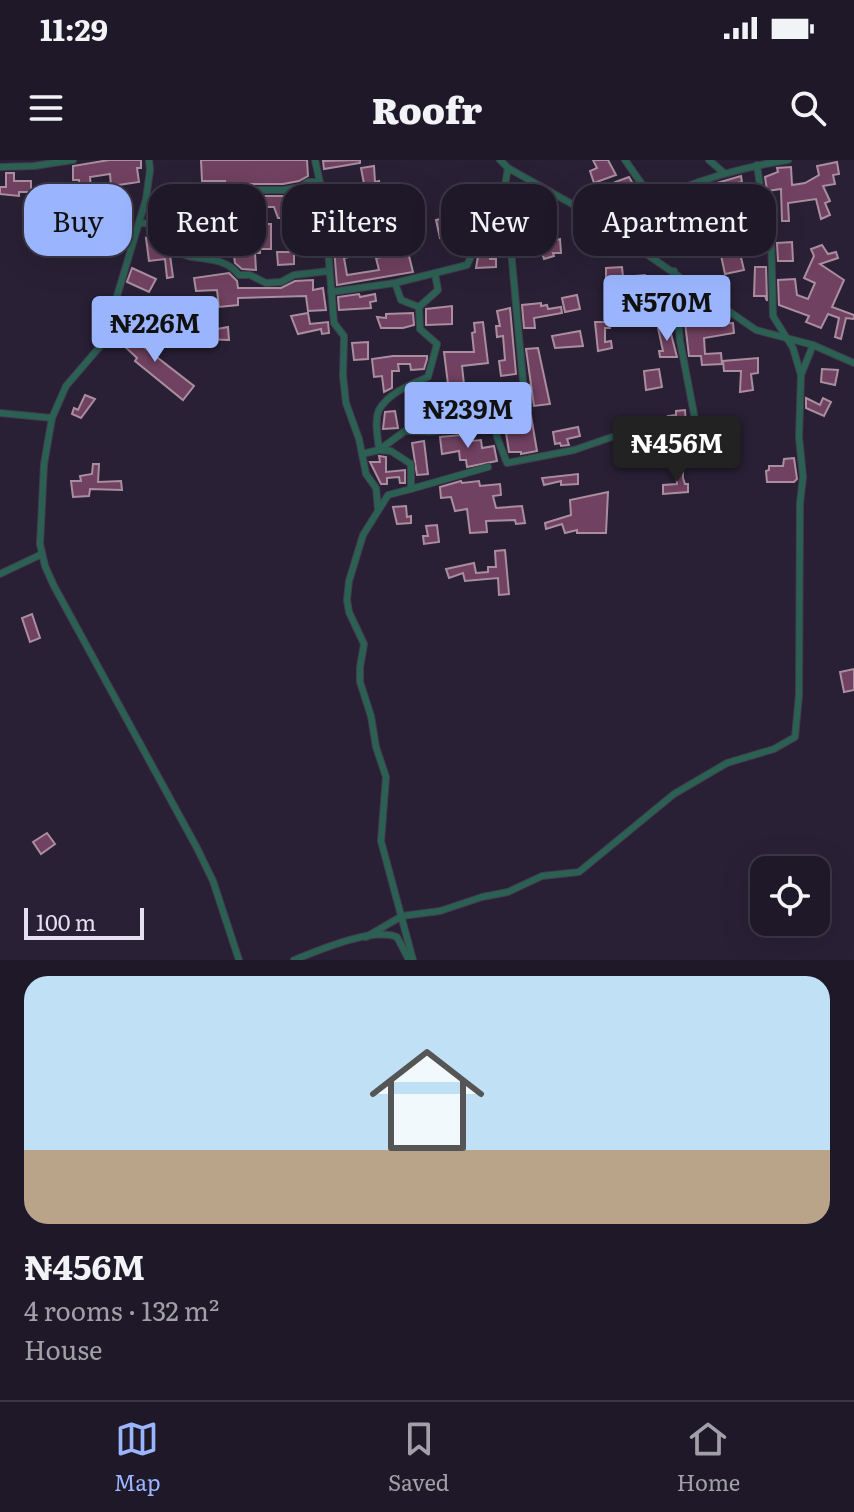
<!DOCTYPE html>
<meta charset="utf-8">
<style>
:root{--surface:#1f1828;--page:#2c2534;--text:#f1f3f6;--muted:#a1a0a8;--line:#3c3745;--accent:#9ab5fd}
body{margin:0;font-family:Literata,serif;background:var(--page);color:var(--text);height:100vh;display:flex;flex-direction:column;font-size:30px;white-space:nowrap}
*{box-sizing:border-box;margin:0}
p{font-size:26px;color:var(--muted)}
.icon{flex:none;width:44px;height:44px;fill:none;stroke:currentColor;stroke-width:2;stroke-linecap:round;stroke-linejoin:round}
.map{position:relative;height:800px;overflow:hidden}
.panel{display:flex;flex-direction:column;background:var(--surface);flex:1}
.panel>*{flex:none}
.hud{position:absolute;left:24px;top:24px;width:806px;height:72px;display:flex;gap:16px}
.controls{position:absolute;left:750px;top:696px;display:grid;gap:16px}
.controls a{display:grid;place-items:center;width:80px;height:80px;border-radius:16px;background:var(--surface);box-shadow:0 8px 32px #0002,0 0 0 2px var(--line);font-size:40px}
.scale{position:absolute;left:24px;bottom:20px;width:120px;box-sizing:border-box;padding-left:8px;border:4px solid #e5e0ee;border-top:0;font-size:22px;line-height:28px;white-space:nowrap;color:#e5e0ee;-webkit-text-stroke:6px #292035;paint-order:stroke}
.price{position:absolute;translate:-50% -68px;padding:0 18px;border-radius:8px;background:var(--accent);color:#111;font-size:26px;line-height:52px;filter:drop-shadow(0 2px 4px #0008)}
.price::after{content:'';position:absolute;left:50%;top:48px;width:24px;height:18px;margin-left:-12px;background:inherit;clip-path:polygon(0 0,100% 0,50% 100%)}
.price.selected{background:#222;color:#fff}
ul{padding:0;list-style:none}
li{display:grid;align-content:center;gap:16px;height:424px;padding:0 24px}
li+li{border-top:2px solid var(--line)}
li span{display:grid;place-items:center;height:248px;border-radius:24px;color:#555}
li>.icon{margin-inline-start:auto}
span .icon{width:144px;height:144px;fill:#fffc;stroke-width:1}
li b{font-size:34px}
.pill{padding:0 28px;border-radius:24px;background:var(--surface);box-shadow:0 8px 32px #0002,0 0 0 2px var(--line);font-size:28px;line-height:72px}
.pill.selected{background:var(--accent);color:#111}
.status{display:flex;justify-content:space-between;align-items:center;height:56px;padding:0 40px;background:var(--surface);direction:ltr}
.status svg{height:22px;fill:currentColor}
header{display:flex;justify-content:space-between;align-items:center;height:104px;padding:0 24px;background:var(--surface);font-size:36px;font-weight:800}
.dock{display:flex;justify-content:space-around;align-items:center;height:112px;border-top:2px solid var(--line);background:var(--surface);font-size:22px;color:var(--muted)}
.dock a{display:grid;justify-items:center;gap:4px}
.dock .selected{color:var(--accent)}
.map>svg:first-child{display:block}
.building{fill:#704160;stroke:#aa8e9f;stroke-width:2}
.lines{fill:none;stroke-linecap:round;stroke-linejoin:round}
.street-casing{stroke:#433b4f;stroke-width:8}
.street{stroke:#2b6153;stroke-width:6}
</style>
<div class="status"><b>11:29</b><svg viewBox="0 0 49 12"><path d="M0 12V9h3v3zM5 12V6h3v6zM10 12V3h3v9zM15 12V0h3v12zM26 1h20v11H26zM47 4h2v5h-2z"/></svg></div>
<header><svg class="icon" aria-label="menu" viewBox="0 0 24 24"><path d="M4 6h16M4 12h16M4 18h16"/></svg>Roofr<svg class="icon" aria-label="search" viewBox="0 0 24 24"><circle cx="10" cy="10" r="6"/><path d="M15 15l6 6"/></svg></header>
<div class="map">
<svg width="854" height="800" viewBox="0 0 854 800">
<rect width="100%" height="100%" fill="#292035"/>
<g class="building">
<path d="M109,0H141V8H137L139,22L111,26L110,14L90,17L92,39L81,40L79,20H73V6Z"/>
<path d="M201,0H307L308,16L299,21L283,24H225V21H202Z"/>
<path d="M360,0V3L324,9L323,1Z"/>
<path d="M593,0H608L616,15L594,23L590,11L597,8Z"/>
<path d="M837,2L839,14L833,15L835,24L823,26L830,41L825,43L830,55L821,59L816,39L788,43L789,61H782L781,29L767,31L765,17L778,12L777,8L791,7L792,25L805,23L819,15L817,6Z"/>
<path d="M374,6L375,22L379,21L383,41L392,39L394,45L384,47L385,53L367,57L368,60L352,65L355,83L366,82V89H353L354,96L344,98L347,115L379,110L376,98L408,92L413,112L337,125L331,51L368,45L361,8Z"/>
<path d="M6,13H14V21H31V32H19V36L0,34V27H6Z"/>
<path d="M741,16L742,22L737,23L745,47L711,51L703,27Z"/>
<path d="M629,17L636,29L620,36L615,22Z"/>
<path d="M310,28L312,42L293,43V58H278L274,47H252V60L260,59V64H271V89H260V93H255L256,110L242,109L235,103L234,96H221L220,85L217,84L174,83L173,74L229,70L234,66L231,59L165,60V42L206,36L205,48H229V36H285L303,33Z"/>
<path d="M492,37L494,54L468,60L464,45Z"/>
<path d="M678,39L687,55L702,64L703,75L690,76L688,93L670,92L672,77L653,79V76L638,77V73L630,75L626,73L624,67L644,61L641,54L669,40Z"/>
<path d="M448,57L451,75L440,78L436,60Z"/>
<path d="M295,58H319L320,65H316L320,85L292,90V78H296Z"/>
<path d="M732,62L741,89H739L744,110L725,114L714,63Z"/>
<path d="M160,72L163,91L170,95L173,117L167,118L165,99L149,101L146,78L149,79L148,74Z"/>
<path d="M560,79L561,93H553L554,96L544,99L540,85Z"/>
<path d="M792,82L793,101H778L777,83Z"/>
<path d="M822,85L828,94L836,92L838,98L820,104L844,120L832,147L854,155V159L846,158L841,179L835,177L839,158L828,154L821,168L806,162L809,156L779,145L778,120L795,119L797,135L808,139L815,123L804,118L814,96L811,89Z"/>
<path d="M277,92H294V104L278,105Z"/>
<path d="M490,95V99H496V107L476,108L478,96Z"/>
<path d="M622,107L623,117L645,115L646,122L606,125V108Z"/>
<path d="M755,107H766L767,141L765,136H754Z"/>
<path d="M132,108L156,119L149,132L127,122Z"/>
<path d="M229,113L237,121L238,128H281L295,121L313,120V130L323,128L326,150L308,151L306,136L238,138V145L219,147L217,130L196,131L194,118Z"/>
<path d="M359,134L360,137L375,134L376,141L370,142L371,148L339,150L338,137Z"/>
<path d="M577,135L580,149L565,152L562,138Z"/>
<path d="M541,143V146L547,145L548,149L561,147L562,153L534,158L535,168H524L522,145Z"/>
<path d="M692,145L693,150L710,147L713,164L733,163L734,173L704,178L705,194L721,193L722,204L702,205L701,196H689L683,146Z"/>
<path d="M452,146V164L426,165V149Z"/>
<path d="M510,148L516,214L501,216L499,201L505,200L503,176L497,177L496,166H500L497,151Z"/>
<path d="M308,153L310,164L328,162L329,173L322,174L321,169L298,174L291,156Z"/>
<path d="M413,153L414,165L403,168H381L377,157L386,158V154Z"/>
<path d="M483,162L488,203L462,206L466,243L450,245L451,264L436,265L434,252L416,253V241H434L433,237L449,232L444,192H474L472,173L475,172L474,163Z"/>
<path d="M595,162H609L610,168H605V182L611,181L612,188L598,191Z"/>
<path d="M136,164L148,174L140,184L194,226L183,240L135,201L137,198L120,182Z"/>
<path d="M669,166L677,197H660L659,191H663L658,168Z"/>
<path d="M228,167L229,180L202,179L201,172Z"/>
<path d="M580,171L583,186L555,188L552,176Z"/>
<path d="M368,182V199L354,200L352,183Z"/>
<path d="M538,188L550,244L534,246L526,189Z"/>
<path d="M393,196H427V199L424,209L411,210L410,204H398L399,211H392V228L384,232L382,216L374,217L372,199Z"/>
<path d="M758,198V213L751,214L753,230L740,232L741,211H724L723,201Z"/>
<path d="M659,209L662,227L646,230L644,211Z"/>
<path d="M822,209L838,210L835,225L821,222Z"/>
<path d="M492,224L493,231L517,227L519,238L506,244L501,243V239L481,241L478,226Z"/>
<path d="M85,235L95,239L81,258L72,254L74,248L78,250Z"/>
<path d="M806,238L820,245L823,238L831,242L824,256L806,248Z"/>
<path d="M685,250L686,264L675,265L682,289V305L670,307L667,289L658,290L655,260L669,259L668,256L676,255V251Z"/>
<path d="M395,251L398,268L383,269L385,252Z"/>
<path d="M531,256L537,291L521,294V292H509L504,260Z"/>
<path d="M578,267L580,276L567,279L569,285L561,286L560,283L555,284L553,272Z"/>
<path d="M472,274V281L481,280L482,288L494,286L497,301L467,307L466,300H460L459,291L442,294L440,277Z"/>
<path d="M424,281L428,314L417,315L412,283Z"/>
<path d="M379,296L386,297V312L405,310V323H400L399,317L387,318V324H381L370,302H380Z"/>
<path d="M794,298L797,319L794,322H767L766,311L769,310V306H783L784,299Z"/>
<path d="M93,304H99L98,322L121,321L122,330L90,329L89,336L73,337L71,321H81L80,316L92,314Z"/>
<path d="M676,307H683V318L685,324H688V332L663,334V325L677,324Z"/>
<path d="M578,314V324L561,325V321L544,325L542,318Z"/>
<path d="M461,321L462,323L479,321L480,326L500,324L501,335L493,336L496,348L522,346L525,363L516,364L515,360L486,361L487,372L470,373L467,349L455,351L451,337L441,338L440,327Z"/>
<path d="M608,332L606,373H577V370L565,373L562,364L546,369L545,363L571,355L570,340Z"/>
<path d="M406,346L407,357L411,356V363L397,364L393,347Z"/>
<path d="M437,365L439,382L424,384L423,376H428L426,366Z"/>
<path d="M505,390L509,434L499,435L498,418L465,421L463,413L449,418L446,409L474,403L476,413L488,412V407H496L495,391Z"/>
<path d="M32,454L40,478L30,482L22,458Z"/>
<path d="M854,509V530L844,532L840,512Z"/>
<path d="M47,673L55,684L41,694L33,682Z"/>
</g>
<g class="lines">
<defs>
<g id="street">
<path d="M149,0L150,10L146,39L103,183L66,226L52,258L44,304L40,384L45,406L54,426L197,688L213,721L239,800"/>
<path d="M315,0L324,41L334,163L344,176L343,216L346,243L359,279L366,314L376,328L378,349"/>
<path d="M500,0L508,8L611,66L619,75L756,170L813,185L854,203"/>
<path d="M625,0L653,40"/>
<path d="M709,0L724,13"/>
<path d="M757,5L762,40L760,48"/>
<path d="M0,7L34,6L73,0"/>
<path d="M505,25L525,242L495,256L497,277L507,303L574,290L612,277L640,279"/>
<path d="M680,30L691,51L701,58L739,56L760,48"/>
<path d="M146,39L200,30H284L301,27L308,22H319"/>
<path d="M139,63L159,64L166,68L168,88C177,90 184,96 192,97C209,99 228,100 239,115H250L266,123L281,122L294,115L329,111"/>
<path d="M611,66C664,29 725,10 788,0"/>
<path d="M166,68L228,64"/>
<path d="M674,111L680,181L699,280"/>
<path d="M395,123L401,140L419,147"/>
<path d="M331,132L395,123L467,105L476,86L499,59L508,8"/>
<path d="M801,215L813,185"/>
<path d="M0,253L52,258"/>
<path d="M362,294L379,290L405,271L430,272L472,268L490,255"/>
<path d="M411,329L488,307"/>
<path d="M0,414L42,394"/>
<path d="M366,777L402,756L440,751L482,737L508,732L542,716L579,712L674,634L727,603L774,589L795,577L799,535L800,343L803,317L799,277L801,215L793,188L773,156L771,73L766,49L760,48"/>
<path d="M294,800C319,790 372,767 397,777L409,800"/>
<path d="M413,800L381,681L386,617L376,587L371,556L360,522V507L364,484L349,452L347,440L349,421L363,375L388,335L411,329V304L391,291L379,290C378,278 374,261 379,250C388,233 412,224 428,217L437,184L420,169L419,147L438,130L435,114"/>
</g>
</defs>
<use href="#street" class="street-casing"/>
<use href="#street" class="street"/>
</g>
</svg>
<div class="controls">
<a><svg class="icon" aria-label="locate" viewBox="0 0 24 24"><circle cx="12" cy="12" r="6"/><path d="M12 2v4M12 18v4M2 12h4M18 12h4"/></svg></a>
</div>
<div class="scale">100 m</div>
<b class="price" style="left:667px;top:183px">₦570M</b>
<b class="price" style="left:155px;top:204px">₦226M</b>
<b class="price" style="left:468px;top:290px">₦239M</b>
<b class="price selected" style="left:677px;top:324px">₦456M</b>
<div class="hud">
<a class="pill selected">Buy</a>
<a class="pill">Rent</a>
<a class="pill">Filters</a>
<a class="pill">New</a>
<a class="pill">Apartment</a>
</div>
</div>
<section class="panel">
<ul>
<li><span style="background:linear-gradient(#bfe0f5 70%,#b9a48a 0)"><svg class="icon" aria-label="home" viewBox="0 0 24 24"><path d="M3 11l9-7 9 7M6 9v11h12V9"/></svg></span><div><b>₦456M</b><p>4 rooms · 132 m²</p><p>House</p></div></li>
</ul>
</section>
<nav class="dock">
<a class="selected"><svg class="icon" aria-label="map" viewBox="0 0 24 24"><path d="M3 6l6-2 6 2 6-2v14l-6 2-6-2-6 2zM9 4v14M15 6v14"/></svg>Map</a>
<a><svg class="icon" aria-label="saved" viewBox="0 0 24 24"><path d="M7 4h10v16l-5-4-5 4z"/></svg>Saved</a>
<a><svg class="icon" aria-label="home" viewBox="0 0 24 24"><path d="M3 11l9-7 9 7M6 9v11h12V9"/></svg>Home</a>
</nav>
